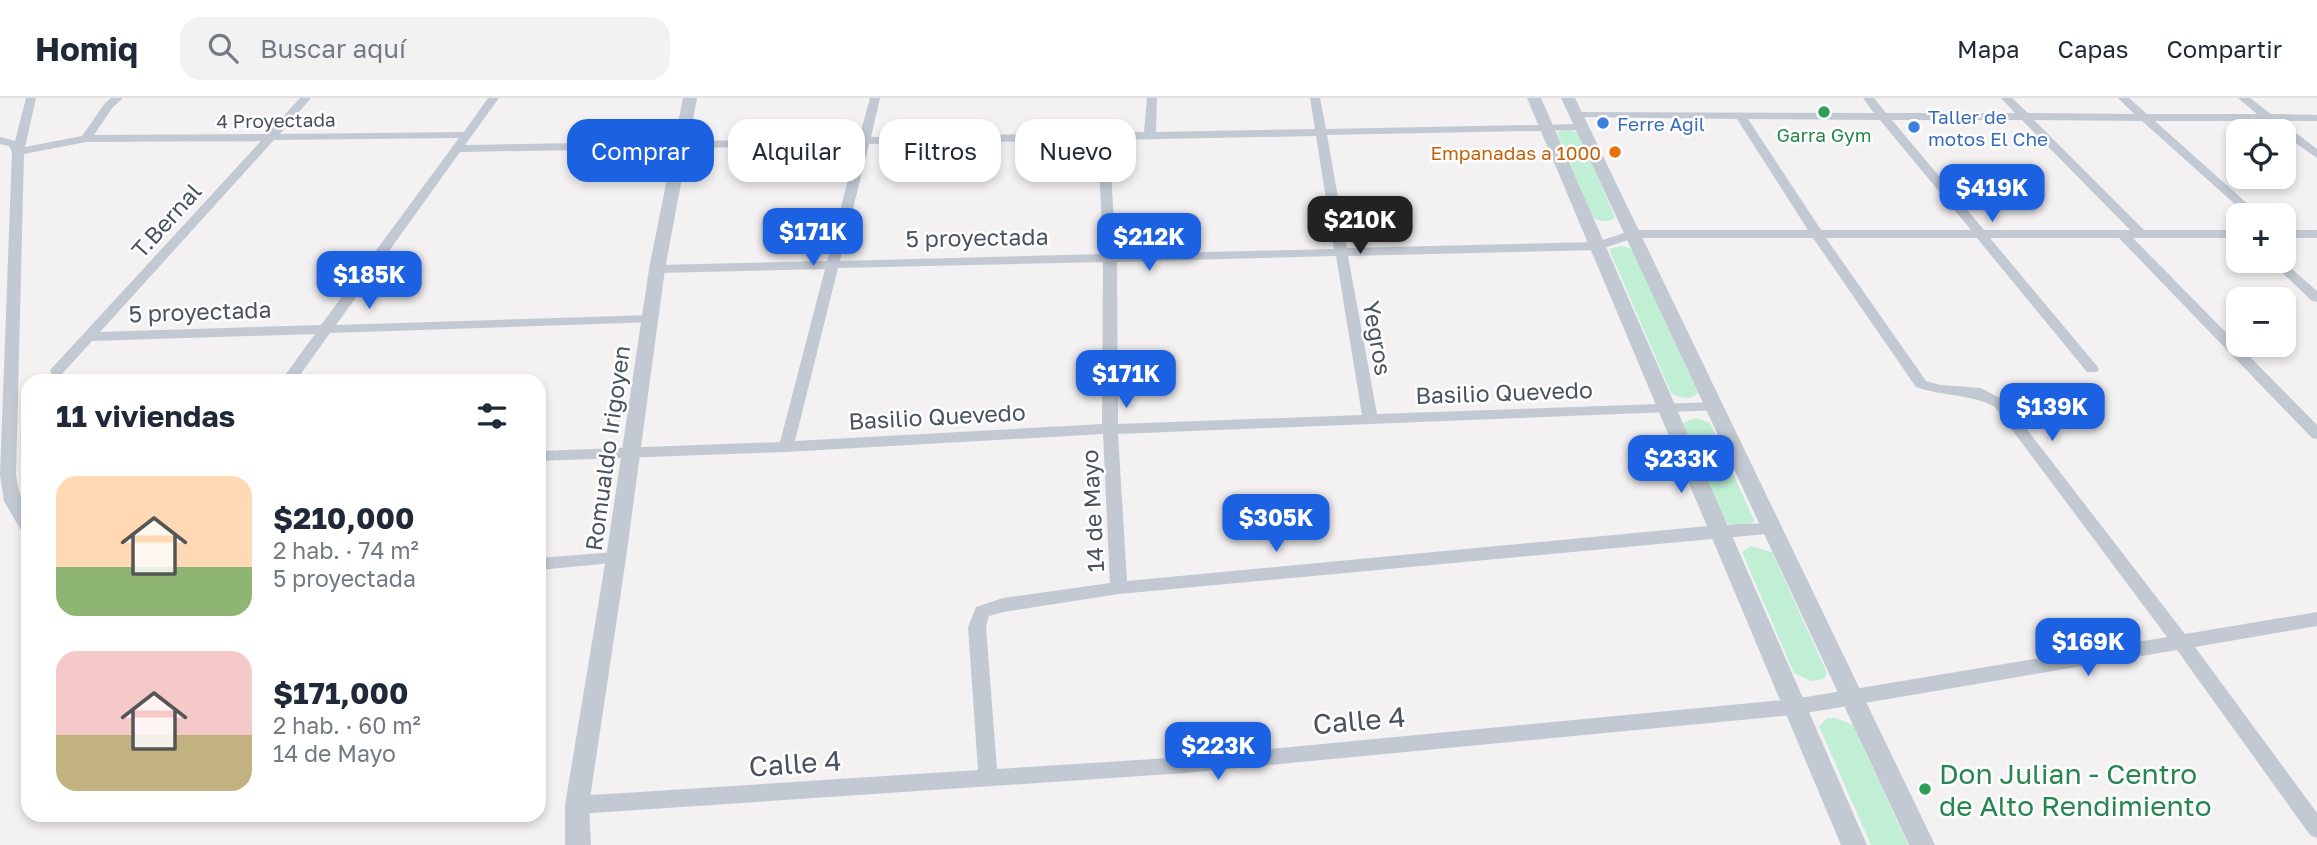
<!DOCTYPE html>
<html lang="es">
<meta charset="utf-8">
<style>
:root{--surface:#fff;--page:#f2f2f3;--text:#1f2937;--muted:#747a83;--line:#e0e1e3;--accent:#1c61e1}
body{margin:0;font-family:"Golos Text",sans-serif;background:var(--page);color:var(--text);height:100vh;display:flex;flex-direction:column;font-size:26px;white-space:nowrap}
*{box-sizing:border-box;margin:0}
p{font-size:23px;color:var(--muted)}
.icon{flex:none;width:38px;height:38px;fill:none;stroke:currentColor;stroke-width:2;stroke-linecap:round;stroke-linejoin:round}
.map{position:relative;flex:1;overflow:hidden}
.sheet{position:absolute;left:21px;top:276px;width:525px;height:448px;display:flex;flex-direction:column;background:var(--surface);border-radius:21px;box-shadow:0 4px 10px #0003}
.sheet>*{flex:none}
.banner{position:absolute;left:567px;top:21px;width:665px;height:63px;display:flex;gap:14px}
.buttons{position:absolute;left:2226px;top:21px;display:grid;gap:14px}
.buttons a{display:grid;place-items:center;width:70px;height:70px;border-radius:14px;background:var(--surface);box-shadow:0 4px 10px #0003;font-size:35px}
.price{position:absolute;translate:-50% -60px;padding:0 16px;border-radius:14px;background:var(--accent);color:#fff;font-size:23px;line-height:46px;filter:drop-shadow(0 2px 4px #0008)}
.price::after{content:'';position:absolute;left:50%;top:42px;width:21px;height:16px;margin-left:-10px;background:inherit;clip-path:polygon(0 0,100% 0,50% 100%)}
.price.active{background:#222;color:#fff}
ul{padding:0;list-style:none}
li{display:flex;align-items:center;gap:21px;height:175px;padding:0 35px}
li span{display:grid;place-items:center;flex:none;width:196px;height:140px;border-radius:21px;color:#555}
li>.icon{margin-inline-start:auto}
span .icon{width:84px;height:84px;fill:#fffc;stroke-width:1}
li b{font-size:30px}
h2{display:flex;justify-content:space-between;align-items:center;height:84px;padding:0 35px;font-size:30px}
.pill{padding:0 24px;border-radius:21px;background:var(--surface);box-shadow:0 4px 10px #0003;font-size:24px;line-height:63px}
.pill.active{background:var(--accent);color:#fff}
header{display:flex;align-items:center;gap:42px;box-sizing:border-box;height:98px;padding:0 35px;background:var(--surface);border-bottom:2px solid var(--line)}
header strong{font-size:33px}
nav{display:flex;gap:38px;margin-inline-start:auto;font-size:24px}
.search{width:490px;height:63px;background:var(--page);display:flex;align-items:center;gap:18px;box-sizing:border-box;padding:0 24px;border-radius:21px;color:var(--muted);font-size:26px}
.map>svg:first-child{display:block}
.green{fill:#c0efd6}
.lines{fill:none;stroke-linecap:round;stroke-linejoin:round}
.minor{fill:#c2c9d2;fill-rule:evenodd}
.tertiary{fill:#c2c9d2;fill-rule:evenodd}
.leisure-dot{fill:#2e9e5b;stroke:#fff;stroke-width:2.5}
.shop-dot{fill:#3f7fe0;stroke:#fff;stroke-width:2.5}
.food-dot{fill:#e8710a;stroke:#fff;stroke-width:2.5}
.labels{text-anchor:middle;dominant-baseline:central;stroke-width:5;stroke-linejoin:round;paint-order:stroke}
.far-shop-label{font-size:19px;fill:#366cbe;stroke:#fff;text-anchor:start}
.far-street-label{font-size:19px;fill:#49525e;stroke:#fff}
.far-leisure-label{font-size:19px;fill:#27864d;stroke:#fff}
.far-food-label{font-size:19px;fill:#c56008;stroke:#fff;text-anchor:end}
.street-label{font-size:23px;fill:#49525e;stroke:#fff}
.near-street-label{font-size:28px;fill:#49525e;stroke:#fff}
.near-leisure-label{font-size:28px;fill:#27864d;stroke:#fff;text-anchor:start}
</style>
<header>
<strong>Homiq</strong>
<div class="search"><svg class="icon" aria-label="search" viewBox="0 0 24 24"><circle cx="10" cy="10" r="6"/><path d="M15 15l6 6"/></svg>Buscar aquí</div>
<nav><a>Mapa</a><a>Capas</a><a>Compartir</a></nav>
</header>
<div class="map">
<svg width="2317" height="747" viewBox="0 0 2317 747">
<rect width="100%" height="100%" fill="#f3f1f1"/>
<g class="green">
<path d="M1568,32L1578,34L1615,119C1609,126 1601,123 1593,120L1557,34Z"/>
<path d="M1621,148L1632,151L1698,295C1690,303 1680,300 1671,295L1609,151Z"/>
<path d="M1696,320L1710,325L1754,422L1751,427H1732L1724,423L1683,325Z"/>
<path d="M1750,448L1772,454L1827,575L1824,581L1811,583L1794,575L1742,454Z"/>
<path d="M1828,620H1836L1853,627L1908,747H1871L1819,628Z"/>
</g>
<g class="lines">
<g class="minor">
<path d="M26,0H36L25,49L82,38L105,5L111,0H123L113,9L94,37L267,36L300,0H311L280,36L464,34L488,0H499L465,47L859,40L870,0H880L871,39L1144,34L1147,0H1157L1156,34L1315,31L1310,0H1320L1326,31L1582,26L1588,29L1582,32L1327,37L1347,150L1597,144L1633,132H1808L1737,21L1572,19V15L1576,14L1874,15L1863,0H1874L1886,15H2015L2001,0H2012L2028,15L2134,16L2118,0H2129L2147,16H2257L2238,0H2250L2271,16L2317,17V23H2280L2317,51V60L2284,37V33H2279L2266,23H2155L2260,117H2247L2142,23L2034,22L2144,132H2238V140H2133L2317,327V341L2312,340L2119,140H1990L2097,268L2099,271L2097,274H2087L1977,140H1826L1926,283L1940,287L1981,290L2005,303L2185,536L2317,514V528L2195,549L2317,715V740L2310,737L2177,552L1794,617L1185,675L577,716L570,713L567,707L570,701L577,698L978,672L968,529L976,509L1003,500L1110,485L1103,336L786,354L539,363V353L780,344L825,171L657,175L650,171L657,167L827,163L857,47L460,54L336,227L651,217L658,221L656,224L330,235L295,284H280L315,236L92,243L62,276H52L50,273L52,270L261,43L86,44L24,56L16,377C19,399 28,414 28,436L22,434L4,403L0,377L12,54L9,48L0,46V39L15,43ZM1748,21L1880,22L1971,132H1821ZM1892,22H2022L2130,132H1984ZM1316,38L1334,151L1116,156L1109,42ZM459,40L321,227L100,234L274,42ZM1098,42L1103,156L840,163L869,46ZM1634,140H1813L1916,289C1944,299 1969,295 1995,309L2167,539L1794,601L1185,659L997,671L986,529L989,518L1004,514L1119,496L1777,435L1779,431L1777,427L1771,425L1719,427L1127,483L1118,336L1720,312L1722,309L1720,306L1715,304L1377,316L1348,158L1598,152ZM1336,158L1362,317L1118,326L1117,164ZM1103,164L1102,326L795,343L838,170Z"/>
<rect x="2284" y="132" width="33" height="8"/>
<path d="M2270,163H2283L2317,193V204L2312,203Z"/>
<path d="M616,454L622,456L624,460L622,464L539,472V460Z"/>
</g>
<g class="tertiary">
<path d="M683,0H697L665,171L626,460L589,707L591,747H565V707L606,460L649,171Z"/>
<path d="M1527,0H1541L1867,747H1841Z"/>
<path d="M1561,0H1575L1935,747H1909Z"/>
</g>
</g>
<g class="leisure-dot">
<circle cx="1824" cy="14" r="7"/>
<circle cx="1925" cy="691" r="7"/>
</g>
<g class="shop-dot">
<circle cx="1603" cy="25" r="7"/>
<circle cx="1914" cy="29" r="7"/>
</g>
<circle class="food-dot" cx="1615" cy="54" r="7"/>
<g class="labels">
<g class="far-shop-label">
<text x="1928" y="18">Taller de<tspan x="1928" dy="22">motos El Che</tspan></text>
<text x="1617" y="25">Ferre Agil</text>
</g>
<g class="far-street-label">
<text transform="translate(276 22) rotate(-1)">4 Proyectada</text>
</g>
<g class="far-leisure-label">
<text x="1824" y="36">Garra Gym</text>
</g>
<g class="far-food-label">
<text x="1601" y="54">Empanadas a 1000</text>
</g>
<g class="street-label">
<text transform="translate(166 122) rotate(-48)">T.Bernal</text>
<text transform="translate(977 139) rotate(-1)">5 proyectada</text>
<text transform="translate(200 213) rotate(-2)">5 proyectada</text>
<text transform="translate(1378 240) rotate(80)">Yegros</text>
<text transform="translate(1504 294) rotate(-2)">Basilio Quevedo</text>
<text transform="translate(937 318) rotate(-3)">Basilio Quevedo</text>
<text transform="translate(607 350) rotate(-82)">Romualdo Irigoyen</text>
<text transform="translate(1092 413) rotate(-93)">14 de Mayo</text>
</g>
<g class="near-street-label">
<text transform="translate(1359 622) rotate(-5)">Calle 4</text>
<text transform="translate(795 665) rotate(-4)">Calle 4</text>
</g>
<g class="near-leisure-label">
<text x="1939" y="675">Don Julian - Centro<tspan x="1939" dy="32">de Alto Rendimiento</tspan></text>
</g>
</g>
</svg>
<div class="buttons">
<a><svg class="icon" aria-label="locate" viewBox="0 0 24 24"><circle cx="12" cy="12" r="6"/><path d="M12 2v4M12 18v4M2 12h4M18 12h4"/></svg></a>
<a>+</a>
<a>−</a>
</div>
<b class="price" style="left:1992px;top:126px">$419K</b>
<b class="price active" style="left:1360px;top:158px">$210K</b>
<b class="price" style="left:813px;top:170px">$171K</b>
<b class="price" style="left:1149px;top:175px">$212K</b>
<b class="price" style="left:369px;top:213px">$185K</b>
<b class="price" style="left:1126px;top:312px">$171K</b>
<b class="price" style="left:2052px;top:345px">$139K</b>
<b class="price" style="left:1681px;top:397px">$233K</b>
<b class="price" style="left:1276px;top:456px">$305K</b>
<b class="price" style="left:2088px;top:580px">$169K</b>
<b class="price" style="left:1218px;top:684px">$223K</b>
<div class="banner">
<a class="pill active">Comprar</a>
<a class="pill">Alquilar</a>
<a class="pill">Filtros</a>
<a class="pill">Nuevo</a>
</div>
<section class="sheet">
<h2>11 viviendas<svg class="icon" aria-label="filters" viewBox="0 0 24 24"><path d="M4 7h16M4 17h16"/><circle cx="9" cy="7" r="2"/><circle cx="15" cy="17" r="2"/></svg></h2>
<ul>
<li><span style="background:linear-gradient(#ffd9b3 65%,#8fb573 0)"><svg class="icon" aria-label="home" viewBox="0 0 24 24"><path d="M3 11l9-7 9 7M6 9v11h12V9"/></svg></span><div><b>$210,000</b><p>2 hab. · 74 m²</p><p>5 proyectada</p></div></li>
<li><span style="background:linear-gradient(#f6c9c9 60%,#c2b280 0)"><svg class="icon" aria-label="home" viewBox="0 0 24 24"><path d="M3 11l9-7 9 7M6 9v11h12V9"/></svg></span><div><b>$171,000</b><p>2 hab. · 60 m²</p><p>14 de Mayo</p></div></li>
</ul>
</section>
</div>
